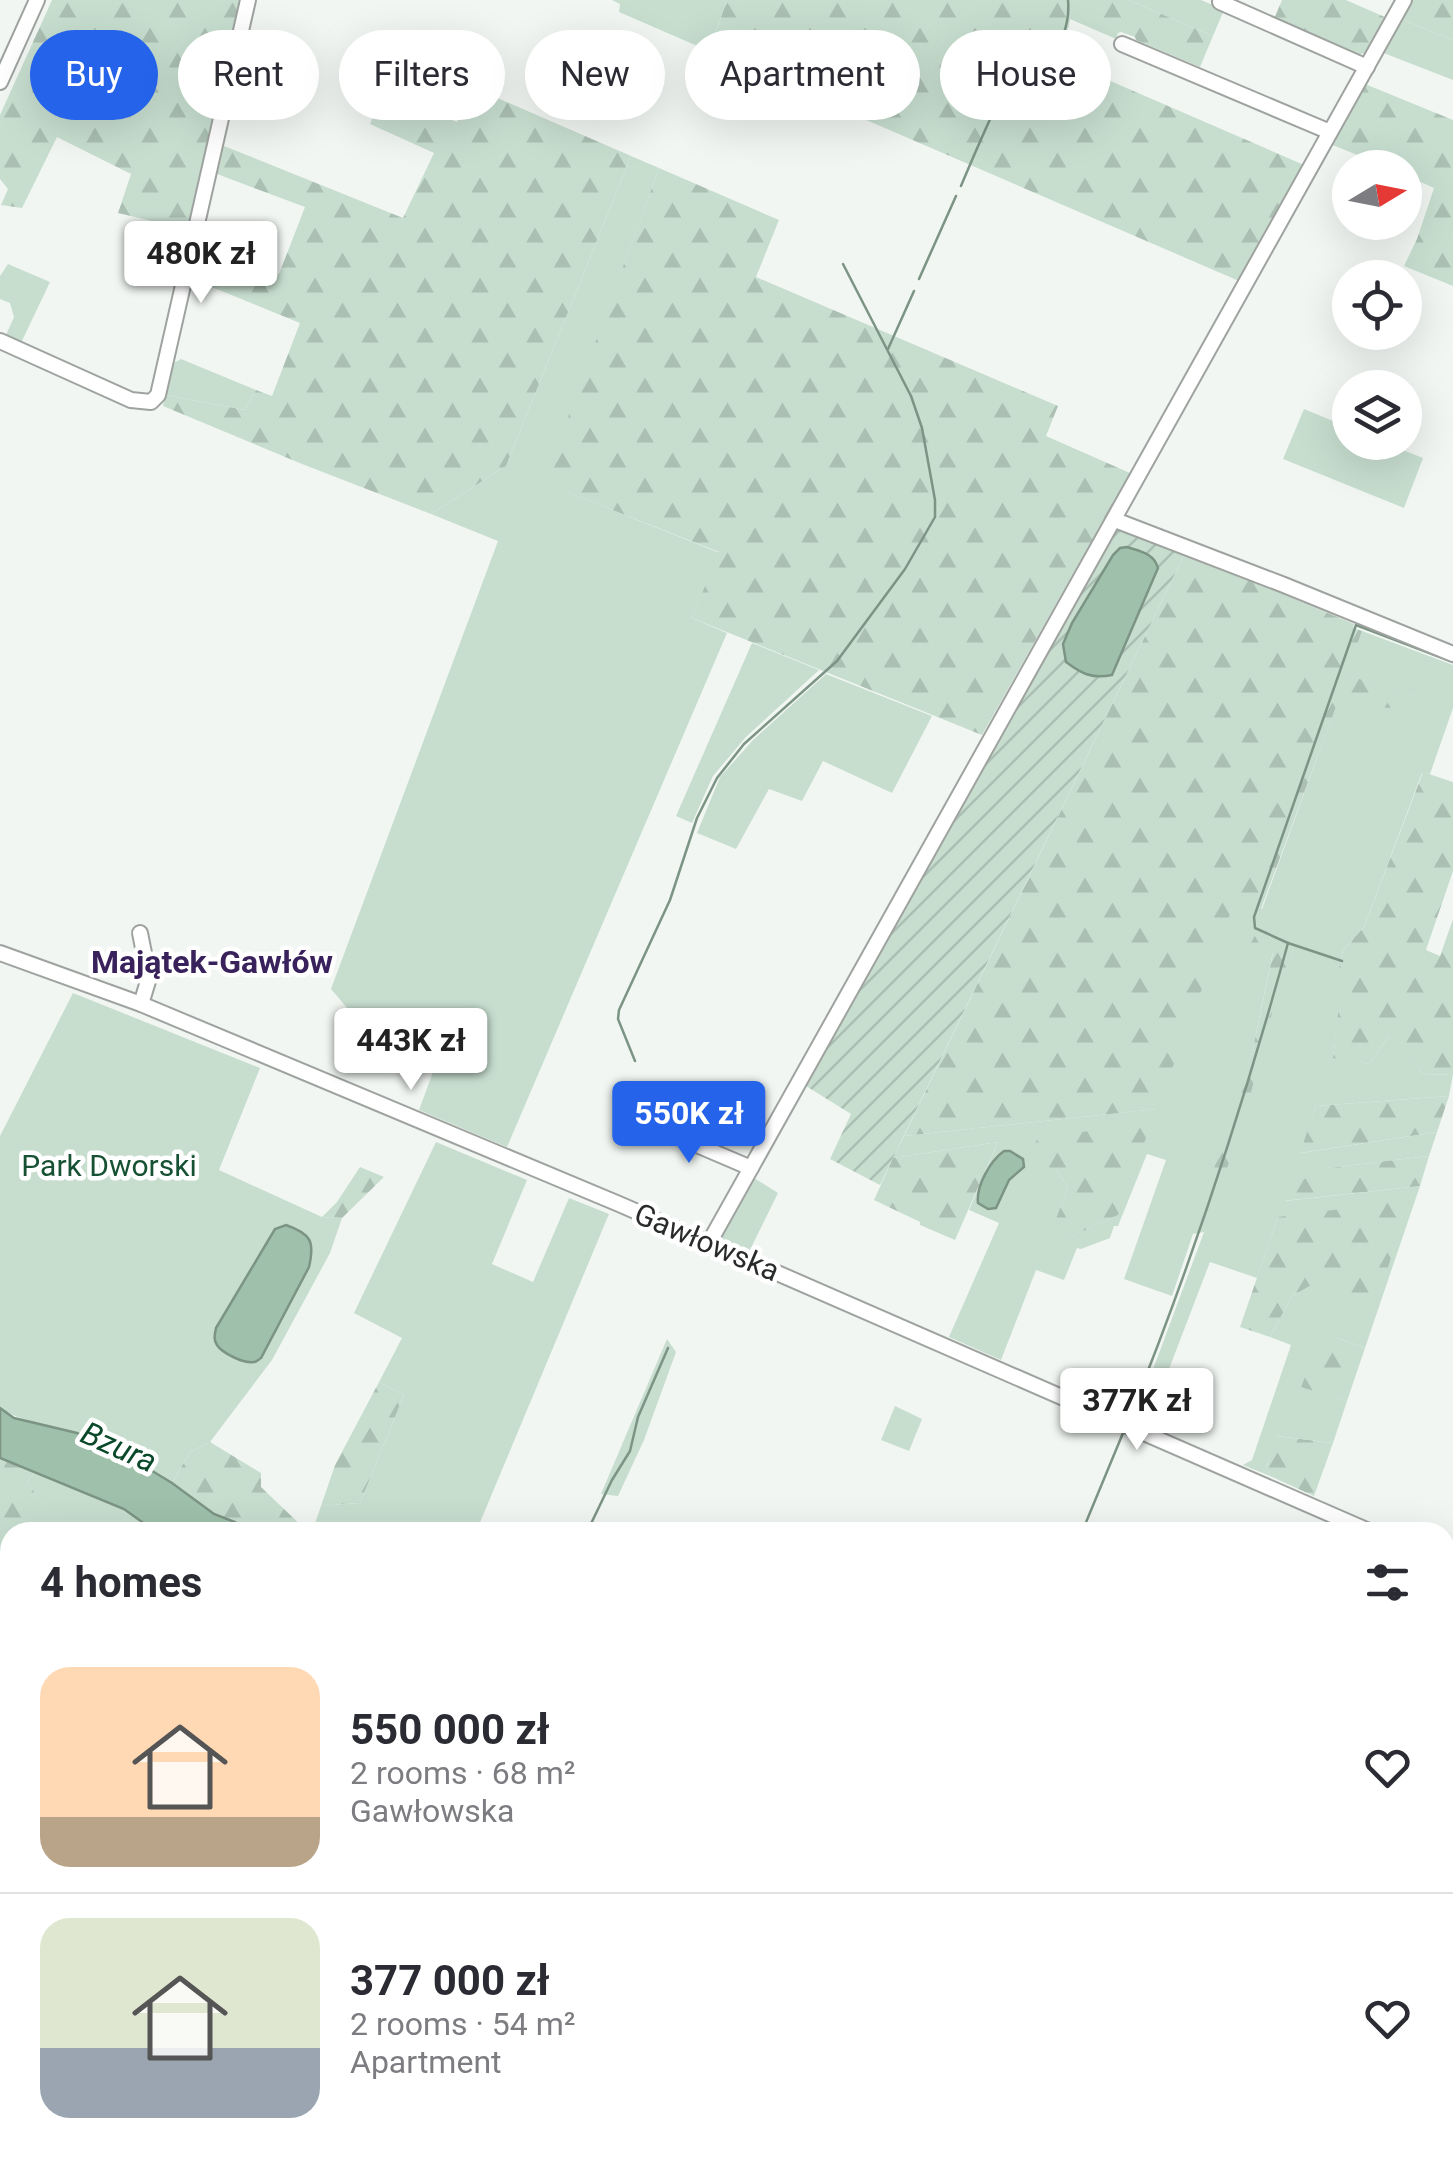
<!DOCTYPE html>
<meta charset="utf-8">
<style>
:root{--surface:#fff;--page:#f7f7f7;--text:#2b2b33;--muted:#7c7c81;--line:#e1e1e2;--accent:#2563eb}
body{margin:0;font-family:Roboto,sans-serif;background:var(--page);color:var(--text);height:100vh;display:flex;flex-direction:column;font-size:38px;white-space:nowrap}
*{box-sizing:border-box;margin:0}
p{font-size:32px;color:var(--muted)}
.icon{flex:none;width:55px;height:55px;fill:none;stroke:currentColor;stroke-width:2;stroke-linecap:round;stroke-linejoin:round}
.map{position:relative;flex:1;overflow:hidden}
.sheet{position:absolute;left:0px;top:1522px;width:1455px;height:642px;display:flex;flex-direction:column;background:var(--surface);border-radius:30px 30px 0 0;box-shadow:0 10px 40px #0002}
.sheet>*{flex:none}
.guide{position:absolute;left:30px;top:30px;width:1395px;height:90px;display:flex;gap:20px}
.needle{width:65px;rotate:80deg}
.fabs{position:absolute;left:1332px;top:150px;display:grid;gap:20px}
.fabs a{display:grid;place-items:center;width:90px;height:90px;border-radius:50%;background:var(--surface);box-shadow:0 10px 40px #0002;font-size:50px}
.price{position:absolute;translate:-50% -85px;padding:0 22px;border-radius:10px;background:#fff;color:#222;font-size:32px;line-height:65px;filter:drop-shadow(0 2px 5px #0008)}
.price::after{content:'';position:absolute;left:50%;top:60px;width:30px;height:22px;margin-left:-15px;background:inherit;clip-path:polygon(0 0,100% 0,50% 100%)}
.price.on{background:var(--accent);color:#fff}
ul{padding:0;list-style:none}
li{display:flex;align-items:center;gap:30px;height:250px;padding:0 40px}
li+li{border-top:2px solid var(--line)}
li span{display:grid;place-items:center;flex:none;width:280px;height:200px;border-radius:30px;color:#555}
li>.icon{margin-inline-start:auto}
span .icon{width:120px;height:120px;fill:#fffc;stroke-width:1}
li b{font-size:42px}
h2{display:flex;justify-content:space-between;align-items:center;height:120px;padding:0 40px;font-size:42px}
.chip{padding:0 35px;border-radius:45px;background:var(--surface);box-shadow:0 10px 40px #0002;font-size:35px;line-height:90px}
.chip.on{background:var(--accent);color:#fff}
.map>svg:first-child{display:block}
.green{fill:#c7decf;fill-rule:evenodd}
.forest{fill:url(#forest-firs)}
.garden{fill:url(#garden-furrows)}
.water{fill:#9fc1ab;stroke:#7c9484;stroke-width:2.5}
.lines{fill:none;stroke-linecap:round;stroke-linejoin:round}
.stream{stroke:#7c9484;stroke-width:2.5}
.minor-casing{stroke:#9fa3a0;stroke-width:18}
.minor{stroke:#fff;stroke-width:14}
.labels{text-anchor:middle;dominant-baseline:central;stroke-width:9;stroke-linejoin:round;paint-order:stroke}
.park-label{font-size:30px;fill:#175133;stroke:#fff}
.street-label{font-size:30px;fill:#292b2a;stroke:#fff}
.neighbourhood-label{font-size:32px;font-weight:bold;fill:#39225c;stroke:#fff}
.water-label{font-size:32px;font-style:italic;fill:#0a482a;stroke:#fff}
</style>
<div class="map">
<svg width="1453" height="2163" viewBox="0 0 1453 2163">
<defs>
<pattern id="forest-firs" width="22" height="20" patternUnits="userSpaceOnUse" patternTransform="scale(2.5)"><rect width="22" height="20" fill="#c7decf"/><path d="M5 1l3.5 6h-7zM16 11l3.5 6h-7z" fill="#abbfb2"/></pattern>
<pattern id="garden-furrows" width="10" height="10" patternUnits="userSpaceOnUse" patternTransform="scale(2.5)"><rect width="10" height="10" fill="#c7decf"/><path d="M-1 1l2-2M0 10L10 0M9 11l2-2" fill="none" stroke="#abbfb2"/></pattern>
</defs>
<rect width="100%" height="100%" fill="#f1f6f2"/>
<g class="green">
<path d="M612,0H727L709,51L619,12L620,4Z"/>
<path d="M1129,0H1201L1224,10L1213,36Z"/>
<path d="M1400,19L1453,40V80L1381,52Z"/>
<path d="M631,156L659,168L545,483L720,553L692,618L727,633L507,1147L419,1110L441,1050L348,1009L331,989L498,541L431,514L506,466Z"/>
<path d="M8,264L50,282L21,343L6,335L14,317L10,303L0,299V276Z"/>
<path d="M181,359L256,390L245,410L165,395L172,364Z"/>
<path d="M1304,409L1350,428V442L1385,443L1423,458L1404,508L1283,459Z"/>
<path d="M1362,631L1453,665V708L1430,774L1422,773L1364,927L1343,950L1339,968L1340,1006L1333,1057L1370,1064L1388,1037L1406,1045L1423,1075L1453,1074L1449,1096L1316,1106L1301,1153L1437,1132L1429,1156L1328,1168L1285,1201L1420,1186L1365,1348L1337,1338L1301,1386L1347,1401L1333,1443L1277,1436L1266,1466L1270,1476L1243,1465L1252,1460L1291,1345L1270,1337L1292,1296L1310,1286L1278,1217L1257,1278L1210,1262L1151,1416L1155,1426L1135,1418L1204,1232L1193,1234L1172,1296L1124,1279L1166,1160L1147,1154L1118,1226H1114L1110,1238L1081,1249L1077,1248L1064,1280L1036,1270L1001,1360L949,1337L999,1223L969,1210L998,1142L893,1158L904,1136L1156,1109L1235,900L1262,909L1337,703L1417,709V696L1345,675ZM1293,950L1237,1100L1252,1053L1273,952ZM1056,1169L1118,1215L1045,1248L1068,1188Z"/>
<path d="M752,643L819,670L746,737L713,776L692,823L676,816Z"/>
<path d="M826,674L932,716L892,793L823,761L802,801L769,789L736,849L697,833L720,777L753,740Z"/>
<path d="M73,993L260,1068L219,1170L322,1217L342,1218L330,1253L272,1360L210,1442L190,1452L172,1483C141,1464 109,1443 74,1432C49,1424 23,1423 0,1408V1136Z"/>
<path d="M436,1142L527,1180L492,1264L533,1282L569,1198L609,1214L476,1532H312L321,1506L360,1503L404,1395L379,1382L402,1338L354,1313Z"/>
<path d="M754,1178L778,1193L749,1252L720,1239L721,1231Z"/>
<path d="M667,1339L676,1352L644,1440L618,1496L601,1494Z"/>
<path d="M895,1406L922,1419L909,1451L881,1440Z"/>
<path d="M35,1472L124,1509L156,1532H47V1512L27,1482Z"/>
<path d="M10,1587V2138L0,2156V2111L8,2099L0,2093V1601Z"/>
<path d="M1445,1711L1453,1713V1882L1448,1881L1447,1887L1453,1890V1962L1445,1961Z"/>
</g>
<g class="forest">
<path d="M52,0H243L190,230L118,213L131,174L57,137L22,208L1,205L8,189L0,179V115Z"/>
<path d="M727,0H1129L1213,36L1200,67L1136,40L1135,37L1121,32L1118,33L1116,39L1070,19L1069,26L1055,57L1304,165L1239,281L709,52Z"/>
<path d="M1282,0H1346L1387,18L1368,52L1357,55L1274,19Z"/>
<path d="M1411,0H1453V40L1400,19Z"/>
<path d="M1365,84L1453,120V286L1404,266L1417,239L1434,188L1405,175V168L1387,167L1330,144Z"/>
<path d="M472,87L631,156L506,466L431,514L302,464L163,406L165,395L245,410L256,390L272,396L300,323L192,279L200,243L279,274L305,207L217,174L224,146L403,218L434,153L370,124L384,92L457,122Z"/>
<path d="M659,168L779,220L756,277L1058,406L1046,436L1130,473L982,735L692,618L719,552L544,483Z"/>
<path d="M1185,553L1354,624L1353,628L1362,631L1346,675L1418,696L1417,710L1337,704L1261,909L1235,901L1157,1109L904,1136Z"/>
<path d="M1423,772L1453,782V871L1426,950L1440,956L1453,919V1074L1423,1075L1406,1046L1388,1037L1370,1064L1333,1058L1339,1006V968L1343,950L1364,927Z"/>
<path d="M1260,926L1288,935L1293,950L1275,1001L1249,1100H1236L1252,1053L1273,953L1251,943Z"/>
<path d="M1449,1096L1437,1132L1300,1153L1316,1106Z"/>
<path d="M1229,1121H1244L1216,1199L1204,1200Z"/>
<path d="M1151,1124L1118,1215L1044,1249L1068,1188L1056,1169L1036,1165L1029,1158L1038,1137Z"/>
<path d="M998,1142L955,1240L920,1225V1222L874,1200L893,1158Z"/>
<path d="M1429,1156L1420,1186L1283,1201L1289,1186L1328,1168Z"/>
<path d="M360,1167L384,1177L342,1218L322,1217L337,1202Z"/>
<path d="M1404,1201L1405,1211L1376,1307L1310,1286L1292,1296L1270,1337L1240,1327L1278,1217Z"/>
<path d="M1337,1338L1365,1348L1347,1401L1301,1387L1315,1350Z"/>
<path d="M379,1382L404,1395L360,1503L321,1506L335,1465Z"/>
<path d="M1276,1436L1333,1443L1314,1496L1270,1476L1266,1467Z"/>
<path d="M210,1442L261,1473V1487L308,1532H251L235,1522L214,1514L172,1483L190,1452Z"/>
<path d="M0,1458L35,1472L27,1482L48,1512L47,1532H10V1587L0,1601Z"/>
<path d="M154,2155H320L316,2163H150Z"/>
<path d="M435,2155H999L998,2163H432Z"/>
</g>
<path class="garden" d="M1118,526L1185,553L880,1185L830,1159L851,1114L806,1086Z"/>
<g class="water">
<path d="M1127,547C1139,551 1154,553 1158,568L1112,675C1092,679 1082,674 1066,662L1063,644L1072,623L1113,555L1120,548Z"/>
<path d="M1004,1151H1010L1023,1159L1024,1167L1009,1180L996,1208L988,1209L978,1203C976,1186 990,1161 1004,1151Z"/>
<path d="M286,1225C311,1234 315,1241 309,1267L261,1358C259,1359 257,1362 254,1362C244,1364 222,1353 217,1345C213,1339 215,1334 216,1328L275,1229Z"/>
<path d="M0,1408L14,1418L77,1433L126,1455L172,1483L214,1514L235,1522L251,1532H156L124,1509L0,1458Z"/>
</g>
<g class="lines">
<g class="stream">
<path d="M961,186C969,167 1004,83 1015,74C1023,68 1036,69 1044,63C1062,51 1070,20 1068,0"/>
<path d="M919,279L956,196"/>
<path d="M888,349L914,291"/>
<path d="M1288,943L1342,961"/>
<path d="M635,1061L618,1019L619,1010L670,900L697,818L717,778L744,744L837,661L905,569L935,517V500L922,428L911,396L843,264"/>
<path d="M1130,1416C1192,1263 1244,1103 1288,943L1255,928L1254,917L1356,625L1453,662"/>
<path d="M587,1532L612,1480L630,1451L638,1417L668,1348"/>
<path d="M1082,1532L1123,1433"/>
<path d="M1445,1883L1453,1885"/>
</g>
<defs>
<g id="minor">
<path d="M1220,2L1367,67"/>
<path d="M1122,44L1330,132"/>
<path d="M0,82L37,0"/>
<path d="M0,341L131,400L151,402L158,395L248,0"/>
<path d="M1115,520L1284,585L1453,654"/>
<path d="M140,933L149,978L141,1004"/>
<path d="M0,953L141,1004L619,1204L1371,1532"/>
<path d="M653,1118L690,1142L751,1168"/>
<path d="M709,1243L1404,0"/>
<path d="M1445,1565L1453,1568"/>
</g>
</defs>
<use href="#minor" class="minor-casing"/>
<use href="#minor" class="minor"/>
</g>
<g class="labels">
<g class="park-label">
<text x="109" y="1165">Park Dworski</text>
</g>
<g class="street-label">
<text transform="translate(707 1242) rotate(23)">Gawłowska</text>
</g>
<g class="neighbourhood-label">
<text x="212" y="962">Majątek-Gawłów</text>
</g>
<g class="water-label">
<text transform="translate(119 1447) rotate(24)">Bzura</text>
</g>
</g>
</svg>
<div class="fabs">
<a><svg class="needle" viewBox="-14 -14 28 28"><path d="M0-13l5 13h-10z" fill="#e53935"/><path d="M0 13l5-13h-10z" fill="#7c7c81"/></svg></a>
<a><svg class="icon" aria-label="locate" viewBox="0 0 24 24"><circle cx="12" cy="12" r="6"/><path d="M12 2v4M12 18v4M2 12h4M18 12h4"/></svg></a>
<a><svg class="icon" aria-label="layers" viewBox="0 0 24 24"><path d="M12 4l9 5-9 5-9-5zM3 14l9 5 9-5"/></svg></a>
</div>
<b class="price" style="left:201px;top:306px">480K zł</b>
<b class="price" style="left:411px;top:1093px">443K zł</b>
<b class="price on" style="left:689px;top:1166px">550K zł</b>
<b class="price" style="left:1137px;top:1453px">377K zł</b>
<div class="guide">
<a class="chip on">Buy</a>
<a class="chip">Rent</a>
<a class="chip">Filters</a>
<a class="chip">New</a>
<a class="chip">Apartment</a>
<a class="chip">House</a>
</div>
<section class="sheet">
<h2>4 homes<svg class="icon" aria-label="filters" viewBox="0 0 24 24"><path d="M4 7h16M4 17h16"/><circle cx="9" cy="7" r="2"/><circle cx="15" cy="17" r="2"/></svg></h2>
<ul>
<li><span style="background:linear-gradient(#ffd9b3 75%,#b9a48a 0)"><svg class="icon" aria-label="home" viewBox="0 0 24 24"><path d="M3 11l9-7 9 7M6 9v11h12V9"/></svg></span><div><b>550 000 zł</b><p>2 rooms · 68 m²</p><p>Gawłowska</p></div><svg class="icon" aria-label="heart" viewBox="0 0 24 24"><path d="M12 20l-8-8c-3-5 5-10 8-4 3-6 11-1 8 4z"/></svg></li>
<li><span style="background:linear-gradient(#dfe7d0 65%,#9aa5b1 0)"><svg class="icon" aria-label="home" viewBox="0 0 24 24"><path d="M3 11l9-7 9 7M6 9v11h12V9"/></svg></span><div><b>377 000 zł</b><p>2 rooms · 54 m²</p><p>Apartment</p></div><svg class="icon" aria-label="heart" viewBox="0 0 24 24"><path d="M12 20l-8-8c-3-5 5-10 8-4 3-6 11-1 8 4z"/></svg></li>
</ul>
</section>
</div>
